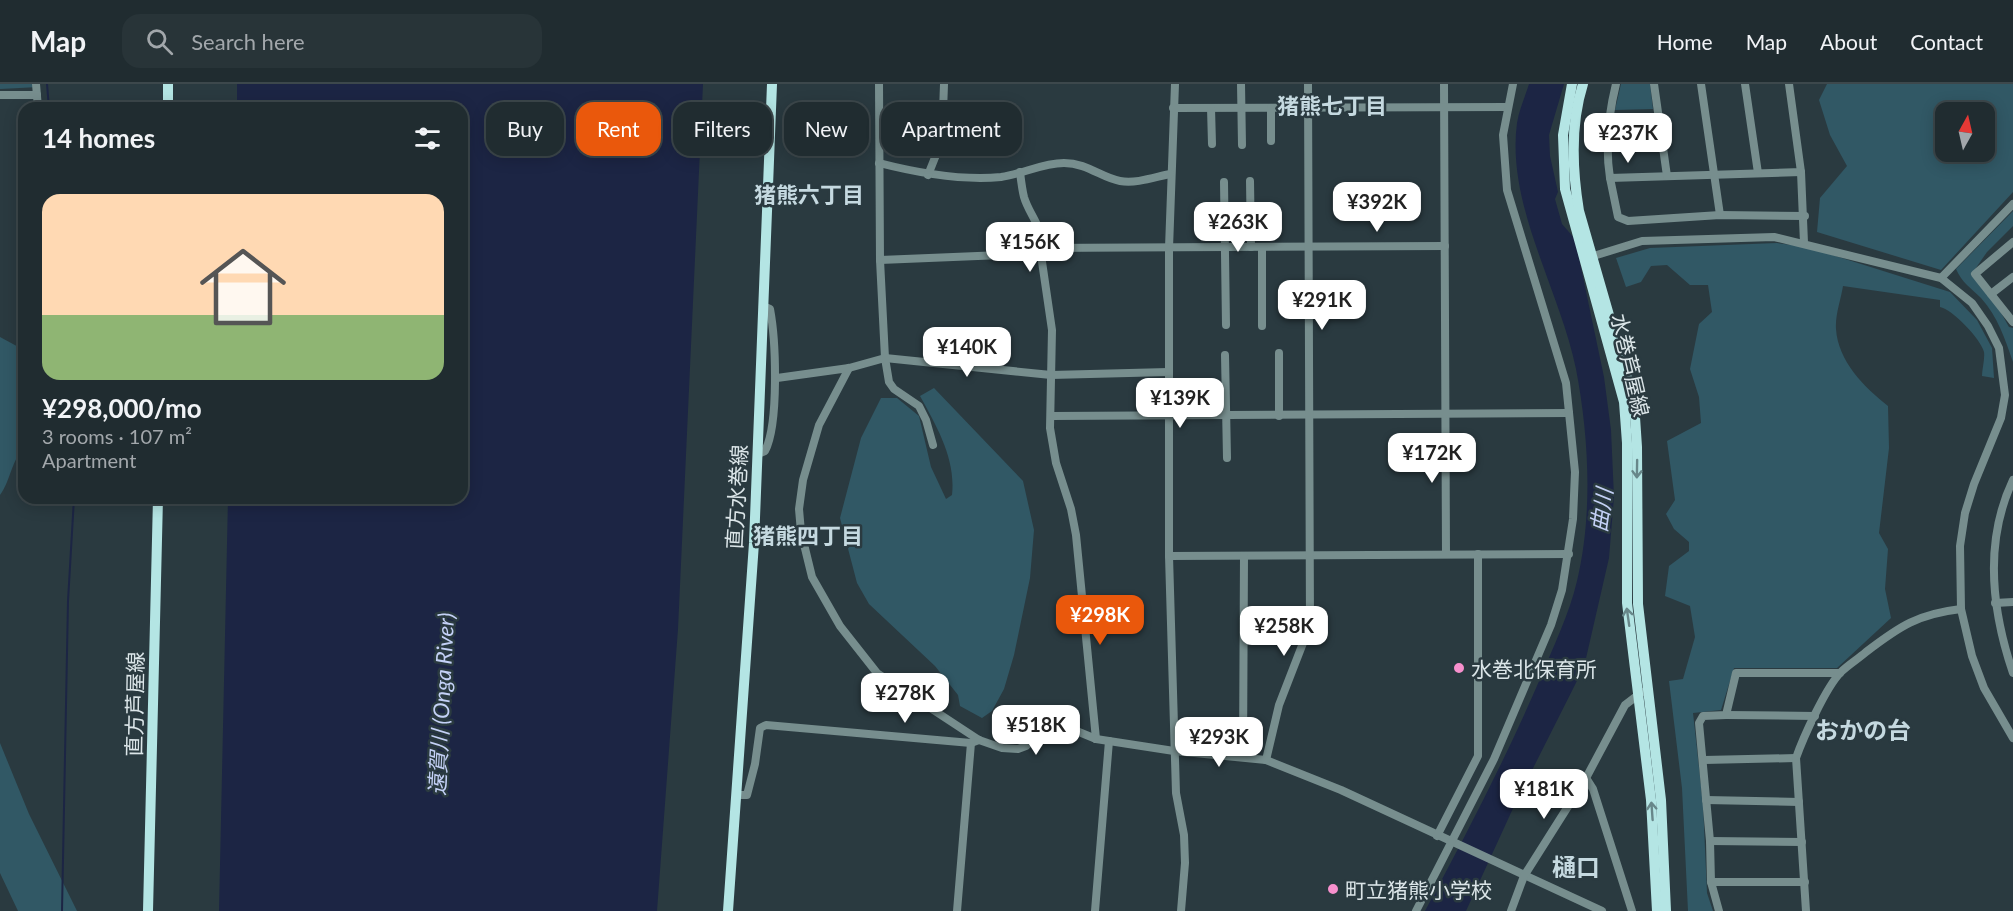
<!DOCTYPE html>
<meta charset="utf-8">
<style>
:root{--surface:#202c30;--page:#283438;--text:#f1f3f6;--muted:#a2a7ab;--line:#3d484c;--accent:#ea580c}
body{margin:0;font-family:Lato,"Noto Sans JP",sans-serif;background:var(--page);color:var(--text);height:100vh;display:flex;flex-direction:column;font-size:22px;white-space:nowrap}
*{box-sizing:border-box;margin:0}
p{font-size:20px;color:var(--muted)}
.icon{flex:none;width:33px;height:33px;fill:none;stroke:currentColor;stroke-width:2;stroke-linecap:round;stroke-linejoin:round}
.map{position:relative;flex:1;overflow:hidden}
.drawer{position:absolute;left:18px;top:18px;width:450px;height:402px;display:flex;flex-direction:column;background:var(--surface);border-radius:18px;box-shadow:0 3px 15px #0003,0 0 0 2px var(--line)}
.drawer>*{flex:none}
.hud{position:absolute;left:486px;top:18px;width:570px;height:54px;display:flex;gap:12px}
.needle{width:39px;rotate:8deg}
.tools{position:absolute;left:1935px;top:18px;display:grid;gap:12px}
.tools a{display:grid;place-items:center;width:60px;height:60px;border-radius:12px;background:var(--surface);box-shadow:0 3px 15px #0003,0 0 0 2px var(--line);font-size:30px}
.price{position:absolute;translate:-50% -51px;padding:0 14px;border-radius:12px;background:#fff;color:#222;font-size:20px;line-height:39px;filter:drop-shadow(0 2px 3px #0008)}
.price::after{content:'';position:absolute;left:50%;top:36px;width:18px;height:14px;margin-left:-9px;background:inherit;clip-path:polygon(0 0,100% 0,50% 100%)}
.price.on{background:var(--accent);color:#fff}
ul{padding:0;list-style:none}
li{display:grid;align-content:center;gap:12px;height:318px;padding:0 24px}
li span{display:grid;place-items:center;height:186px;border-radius:18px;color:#555}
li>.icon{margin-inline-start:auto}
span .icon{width:108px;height:108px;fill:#fffc;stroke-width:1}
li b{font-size:26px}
h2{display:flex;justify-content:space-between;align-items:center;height:72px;padding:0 24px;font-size:26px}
.pill{padding:0 21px;border-radius:18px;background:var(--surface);box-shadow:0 3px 15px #0003,0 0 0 2px var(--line);font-size:21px;line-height:54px}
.pill.on{background:var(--accent);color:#fff}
header{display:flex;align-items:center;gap:36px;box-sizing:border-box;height:84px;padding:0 30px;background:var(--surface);border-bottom:2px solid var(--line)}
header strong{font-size:28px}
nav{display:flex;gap:33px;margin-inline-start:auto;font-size:21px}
.search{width:420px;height:54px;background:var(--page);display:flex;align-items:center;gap:15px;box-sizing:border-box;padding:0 21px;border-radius:18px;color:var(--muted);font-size:22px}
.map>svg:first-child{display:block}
.green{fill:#315865;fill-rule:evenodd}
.water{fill:#1c2544}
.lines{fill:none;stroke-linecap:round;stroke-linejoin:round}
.stream{stroke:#1c2544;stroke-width:2}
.minor{stroke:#778e8e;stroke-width:8}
.major{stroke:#b4e5e4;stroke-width:10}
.oneway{stroke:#68878a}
.poi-dot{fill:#f790cd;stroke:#2a3a40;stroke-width:2}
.labels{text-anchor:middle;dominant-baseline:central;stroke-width:5;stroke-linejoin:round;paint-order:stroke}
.street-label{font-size:21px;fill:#dbe5e8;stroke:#2a3a40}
.poi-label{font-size:21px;fill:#dbe5e8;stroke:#2a3a40;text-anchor:start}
.neighbourhood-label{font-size:22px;font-weight:bold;fill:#c5d9e0;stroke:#2a3a40}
.water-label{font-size:22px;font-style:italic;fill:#c4d1f6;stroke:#2a3a40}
.quarter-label{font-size:24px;font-weight:bold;fill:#c5d9e0;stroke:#2a3a40}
</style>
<header>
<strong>Map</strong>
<div class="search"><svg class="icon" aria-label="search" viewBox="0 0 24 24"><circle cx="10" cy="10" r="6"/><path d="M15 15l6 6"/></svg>Search here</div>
<nav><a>Home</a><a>Map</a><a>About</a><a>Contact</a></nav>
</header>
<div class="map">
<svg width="2013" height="827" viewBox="0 0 2013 827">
<rect width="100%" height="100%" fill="#2a3a40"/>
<g class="green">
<path d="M0,0H39V3L0,5Z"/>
<path d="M1621,0H1650L1653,25L1615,26Z"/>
<path d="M1827,0H2013V108L1941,186L1817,148L1820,114L1847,82L1830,51L1819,16ZM1946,28H1984V68H1946Z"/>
<path d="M2013,127V142L1987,168L1971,191L1996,220L2009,243L2013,244V278C2005,255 1998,233 1981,214C1971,204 1962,199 1956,185Z"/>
<path d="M1777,159L1807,163L1950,208L1977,236L1992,264L1994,294L1982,292C1982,285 1985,275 1984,268C1981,255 1952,225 1940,223V216L1843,202C1841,215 1835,231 1836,245C1838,277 1864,303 1888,322L1889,364L1879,449L1888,465L1885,505L1891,534L1837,584H1734L1721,626L1693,629L1703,720L1707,809L1713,827H1688L1682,704L1669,597L1683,595L1695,553L1690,522L1665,512L1669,482L1689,467V458L1674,445L1666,430L1675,416L1667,357L1701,339L1699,313L1690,285L1699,240L1712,228L1708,201H1690L1667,181L1651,182L1641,198L1626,203L1616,174L1650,164Z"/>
<path d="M0,253L24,266V364C11,377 11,396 0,411Z"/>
<path d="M934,304L1023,397L1034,446L1030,494L1014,571L1004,605L992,627L982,634L960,622L958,611L935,582L869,520L857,499L840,434L861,354L881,314H897L919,332L931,383L946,415L952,411C956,375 937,343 920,312Z"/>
<path d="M0,659L29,730L77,827H18L0,789Z"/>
</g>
<g class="water">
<path d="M237,0H703L678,545L657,827H219L228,414H462V24H237Z"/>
<path d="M1529,0H1564L1549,51L1550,72L1558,108L1555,115L1562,140L1575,155L1604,293L1611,346L1614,413L1609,474L1584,583L1515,720L1466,827H1425C1466,751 1506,674 1540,595C1553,563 1569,531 1577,497C1593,430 1589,353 1576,285C1560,206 1506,121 1517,39C1519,26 1525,13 1529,0Z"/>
</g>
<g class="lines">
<g class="stream">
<path d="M47,0L49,24"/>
<path d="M62,827L68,517L74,414"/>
</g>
<g class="minor">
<path d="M36,0L38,24"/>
<path d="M879,0L880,176L885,274L889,298L894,305L919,322L926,336L933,361"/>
<path d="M1175,0L1169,164V472L1176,709L1184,751L1185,779L1181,827"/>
<path d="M1241,0L1242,61"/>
<path d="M1444,0L1446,470"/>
<path d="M1616,0C1608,32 1605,62 1610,94L1801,88L1789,0"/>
<path d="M1654,0L1667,92"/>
<path d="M1701,0L1720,131"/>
<path d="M1745,0L1758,89"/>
<path d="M0,11H37"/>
<path d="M1173,24L1507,23"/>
<path d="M1211,24L1212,60"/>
<path d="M1271,57V24"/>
<path d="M879,79C918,89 960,97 1001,93C1023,90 1042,79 1064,79C1087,79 1102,94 1120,97C1136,100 1155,93 1170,90"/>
<path d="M1020,88C1021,96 1022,105 1024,113C1029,131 1045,145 1040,164L1052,246L1050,344L1056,379L1071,425L1076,451L1096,655"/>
<path d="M1801,88L1804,159"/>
<path d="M928,91L942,56L944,0"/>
<path d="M1610,94L1618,133L1628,137L1720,131L1805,132"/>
<path d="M1250,97L1251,163"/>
<path d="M1224,98L1226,241"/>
<path d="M2013,158L1975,190L2013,238"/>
<path d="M1262,163V242"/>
<path d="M1587,174L1642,157L1774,153L1941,194L1972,219L1988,242L1999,264L2005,311L2001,334L1974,400L1965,429L1960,462L1961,525L1972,572L1984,604L2013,654"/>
<path d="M880,176L1002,171L1040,164L1445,162"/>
<path d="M1941,194L2013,120"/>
<path d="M1991,210L2013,193"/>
<path d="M1279,269V332"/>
<path d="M1225,271L1227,374"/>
<path d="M849,284L819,341L803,396L799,425L801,448L812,493L840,542L877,589L979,656L1002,664L1018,665L1026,662L1046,643L1062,641L1096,655L1174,667L1266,676L1341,706L1602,827"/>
<path d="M777,294L849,284L885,274L1051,291L1168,288"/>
<path d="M1051,332L1569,329"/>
<path d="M758,370L765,367C779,340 776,257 770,225L763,222"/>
<path d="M2013,396C1984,457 1992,527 2013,589"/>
<path d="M1169,472L1569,470"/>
<path d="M1995,519L2013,518"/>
<path d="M1726,631L1815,632"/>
<path d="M1243,673L1244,472"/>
<path d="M1266,676L1279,621L1310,541L1308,0"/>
<path d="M1704,676L1796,674"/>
<path d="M1586,694L1593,705L1632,827"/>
<path d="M738,711H747L755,680L760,644L766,641L971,659L979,656"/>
<path d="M1706,716L1799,718"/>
<path d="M1437,752L1478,672V470"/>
<path d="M1710,757L1802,758"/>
<path d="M1711,798L1719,827"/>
<path d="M1805,798H1711L1710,757L1699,639L1703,632L1726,631L1736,589H1840"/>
<path d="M957,827L971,659"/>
<path d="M1095,827L1109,657"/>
<path d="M1416,827L1494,675L1551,541L1562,506L1573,435L1575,388L1566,299L1507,106L1503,51L1513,0"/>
<path d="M1511,827L1524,792L1586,694L1625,621L1642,608"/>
<path d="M1806,827L1796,674C1803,654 1826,603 1841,588C1848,581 1858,575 1866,568C1900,542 1918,530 1961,525"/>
</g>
<g class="major">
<path d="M1572,0L1563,51L1565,105L1624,318L1627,359V519L1651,716L1657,827"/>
<path d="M1583,0C1570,41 1572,84 1579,127L1634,318L1637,363L1638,520L1661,716L1666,827"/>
<path d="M168,24V0"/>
<path d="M148,827L158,414"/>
<path d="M728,827L754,459L772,0"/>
</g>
</g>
<defs><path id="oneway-shaft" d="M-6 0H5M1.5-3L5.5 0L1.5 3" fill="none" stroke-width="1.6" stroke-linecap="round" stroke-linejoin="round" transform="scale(1.5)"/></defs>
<g class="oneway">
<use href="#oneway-shaft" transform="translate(1637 385) rotate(91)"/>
<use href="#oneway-shaft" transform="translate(1628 533) rotate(-98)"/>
<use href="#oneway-shaft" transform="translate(1652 727) rotate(-94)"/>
</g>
<g class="poi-dot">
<circle cx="1459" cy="584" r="6"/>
<circle cx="1333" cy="805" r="6"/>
</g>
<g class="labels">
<g class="street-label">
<text transform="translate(1631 281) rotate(77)">水巻芦屋線</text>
<text transform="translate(736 413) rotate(-87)">直方水巻線</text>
<text transform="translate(134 620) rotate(-89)">直方芦屋線</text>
</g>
<g class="poi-label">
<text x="1471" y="584">水巻北保育所</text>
<text x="1345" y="805">町立猪熊小学校</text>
</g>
<g class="neighbourhood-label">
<text x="1332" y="21">猪熊七丁目</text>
<text x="809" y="110">猪熊六丁目</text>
<text x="808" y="451">猪熊四丁目</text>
</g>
<g class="water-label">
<text transform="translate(1601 426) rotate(-82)">曲川</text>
<text transform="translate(441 620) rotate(-87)">遠賀川 (Onga River)</text>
</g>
<g class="quarter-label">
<text x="1863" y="645">おかの台</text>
<text x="1576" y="782">樋口</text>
</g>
</g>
</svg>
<div class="tools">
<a><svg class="needle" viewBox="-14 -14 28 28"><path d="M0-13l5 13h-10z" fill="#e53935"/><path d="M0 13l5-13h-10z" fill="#a2a7ab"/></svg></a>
</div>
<b class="price" style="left:1628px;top:80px">¥237K</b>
<b class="price" style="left:1377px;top:149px">¥392K</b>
<b class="price" style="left:1238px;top:169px">¥263K</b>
<b class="price" style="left:1030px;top:189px">¥156K</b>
<b class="price" style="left:1322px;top:247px">¥291K</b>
<b class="price" style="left:967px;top:294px">¥140K</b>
<b class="price" style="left:1180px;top:345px">¥139K</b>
<b class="price" style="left:1432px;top:400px">¥172K</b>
<b class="price on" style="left:1100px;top:562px">¥298K</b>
<b class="price" style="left:1284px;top:573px">¥258K</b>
<b class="price" style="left:905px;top:640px">¥278K</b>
<b class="price" style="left:1036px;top:672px">¥518K</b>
<b class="price" style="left:1219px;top:684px">¥293K</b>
<b class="price" style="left:1544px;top:736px">¥181K</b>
<div class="hud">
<a class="pill">Buy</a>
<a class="pill on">Rent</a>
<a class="pill">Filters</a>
<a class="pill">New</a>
<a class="pill">Apartment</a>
</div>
<section class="drawer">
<h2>14 homes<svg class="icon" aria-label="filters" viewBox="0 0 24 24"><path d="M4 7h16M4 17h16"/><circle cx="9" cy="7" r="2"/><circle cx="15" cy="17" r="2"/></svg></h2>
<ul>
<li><span style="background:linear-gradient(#ffd9b3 65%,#8fb573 0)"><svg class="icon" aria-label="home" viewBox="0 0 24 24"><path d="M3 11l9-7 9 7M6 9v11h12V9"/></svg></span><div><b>¥298,000/mo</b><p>3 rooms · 107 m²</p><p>Apartment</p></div></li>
</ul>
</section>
</div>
